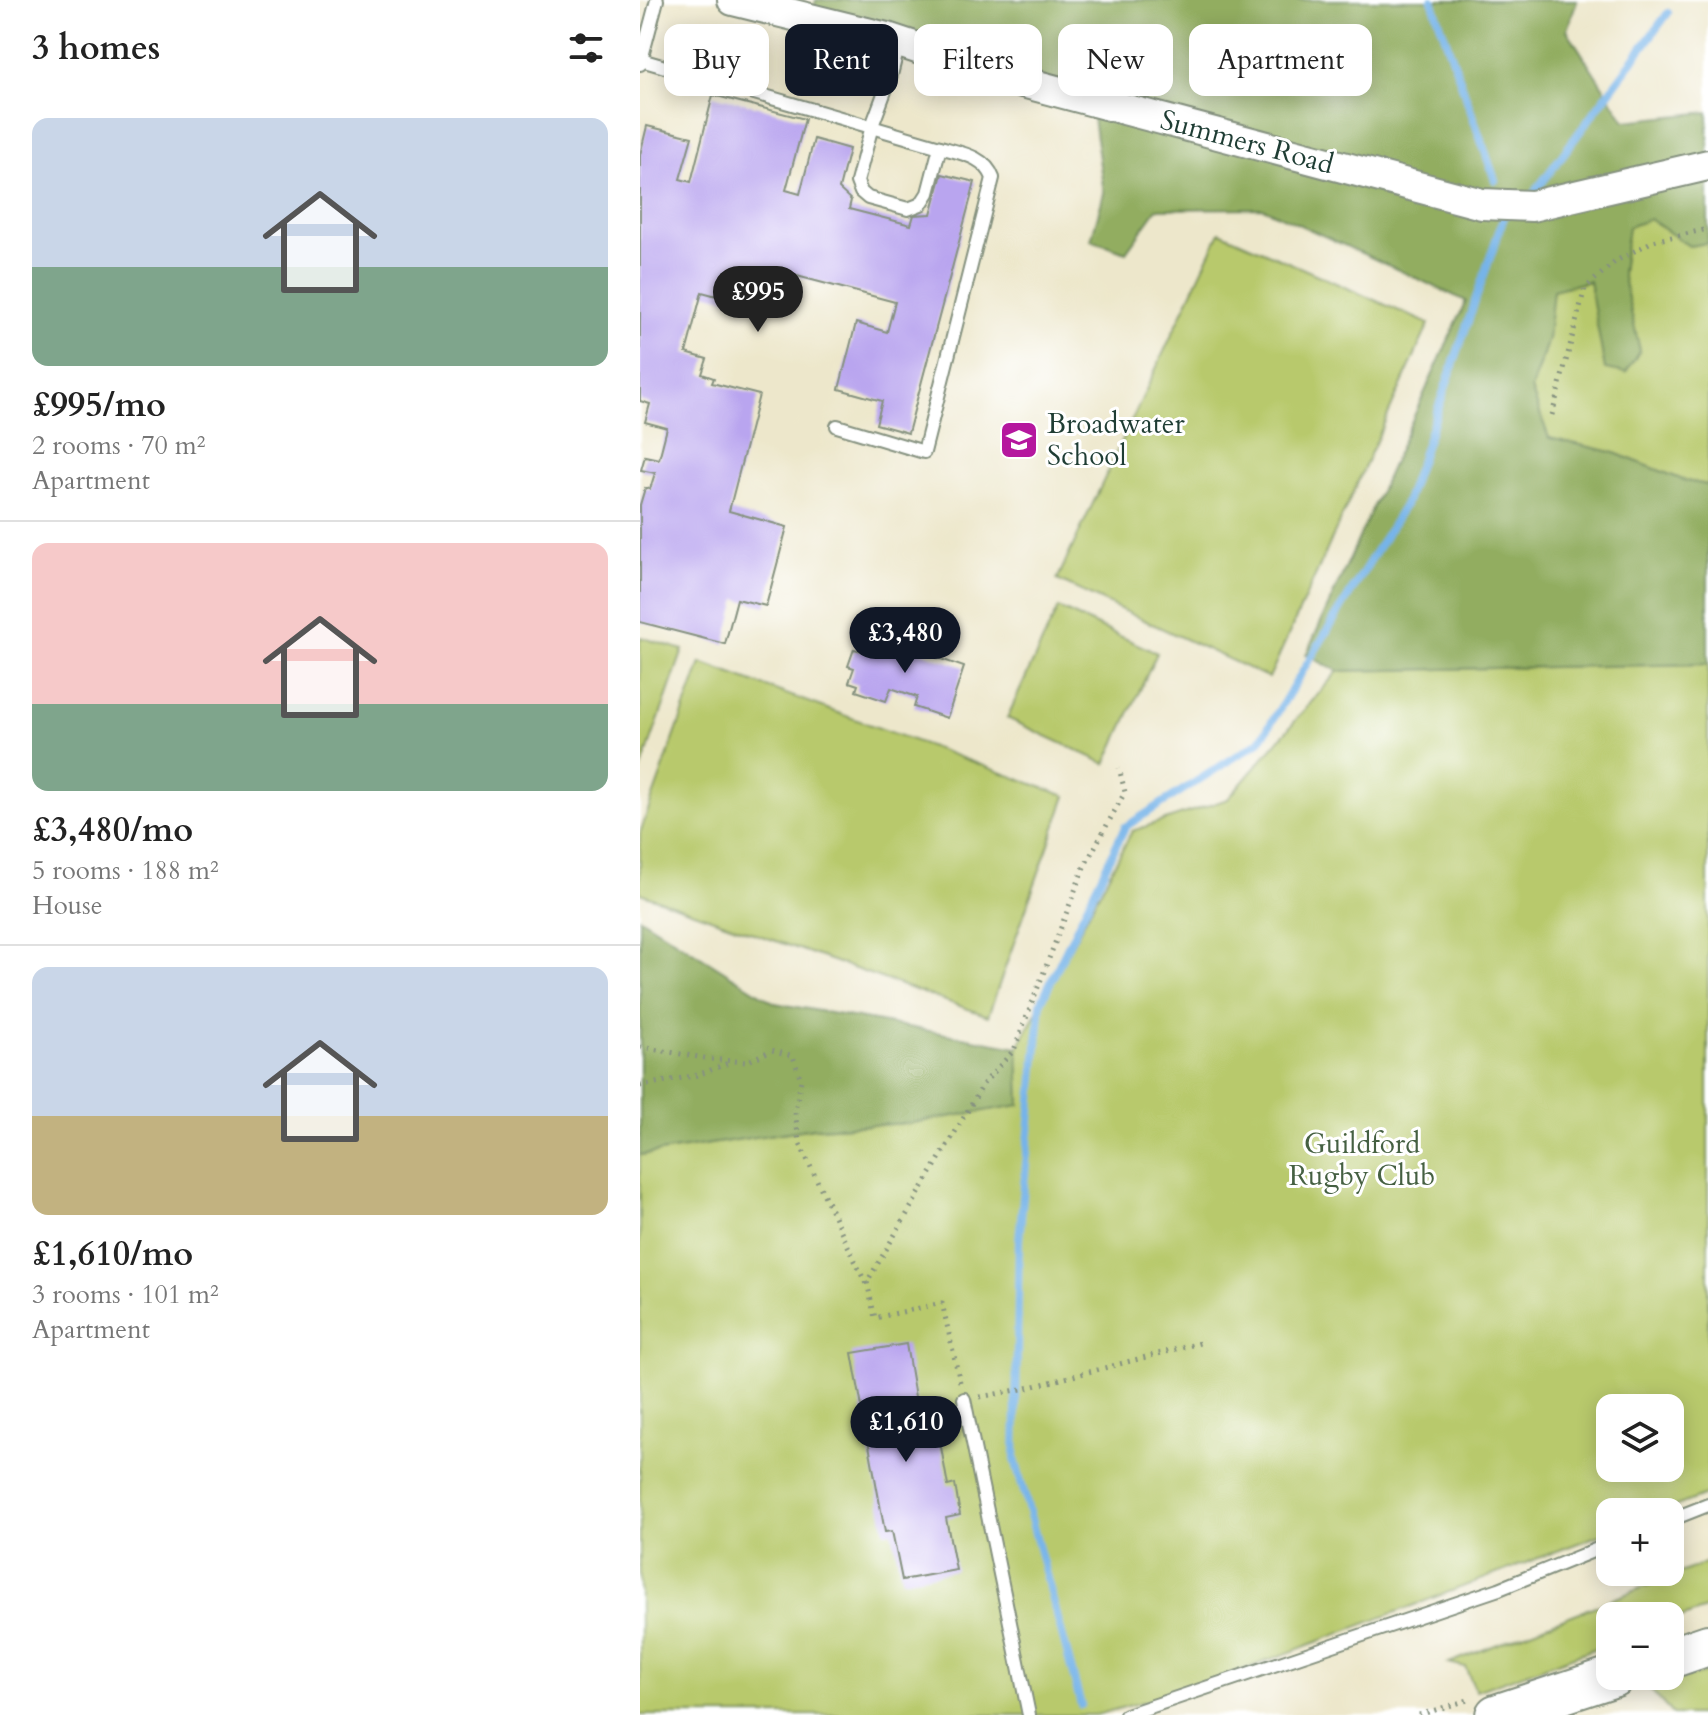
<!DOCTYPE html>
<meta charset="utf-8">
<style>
:root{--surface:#fff;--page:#f2f2f2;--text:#222;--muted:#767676;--line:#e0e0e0;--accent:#111827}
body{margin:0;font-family:Cardo,serif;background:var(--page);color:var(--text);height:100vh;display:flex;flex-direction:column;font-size:30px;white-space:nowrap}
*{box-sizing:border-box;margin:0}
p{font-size:26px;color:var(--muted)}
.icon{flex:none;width:44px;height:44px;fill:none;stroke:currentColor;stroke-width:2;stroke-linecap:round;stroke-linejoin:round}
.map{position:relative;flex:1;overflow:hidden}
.panel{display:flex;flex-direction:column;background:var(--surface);width:640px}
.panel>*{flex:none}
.hud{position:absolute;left:24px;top:24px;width:760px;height:72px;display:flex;gap:16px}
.tools{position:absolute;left:956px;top:1394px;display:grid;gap:16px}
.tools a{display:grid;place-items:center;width:88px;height:88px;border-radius:16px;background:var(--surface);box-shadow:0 4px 20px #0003;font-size:40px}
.price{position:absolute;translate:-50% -68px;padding:0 18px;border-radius:28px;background:var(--accent);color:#fff;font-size:26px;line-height:52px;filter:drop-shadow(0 2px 4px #0008)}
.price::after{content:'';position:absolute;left:50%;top:48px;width:24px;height:18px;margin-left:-12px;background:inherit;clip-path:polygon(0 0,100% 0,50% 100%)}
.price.active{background:#222;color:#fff}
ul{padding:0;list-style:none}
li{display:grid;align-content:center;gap:16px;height:424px;padding:0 32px}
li+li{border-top:2px solid var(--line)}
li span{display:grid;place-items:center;height:248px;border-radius:16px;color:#555}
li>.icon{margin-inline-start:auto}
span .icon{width:144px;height:144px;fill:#fffc;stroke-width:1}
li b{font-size:34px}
h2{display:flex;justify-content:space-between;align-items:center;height:96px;padding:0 32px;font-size:34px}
.tag{padding:0 28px;border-radius:16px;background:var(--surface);box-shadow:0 4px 20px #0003;font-size:28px;line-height:72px}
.tag.active{background:var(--accent);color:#fff}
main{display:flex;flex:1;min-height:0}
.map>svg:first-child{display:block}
.green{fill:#b8c96c;stroke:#6c8350;stroke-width:2;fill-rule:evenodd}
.forest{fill:#92ad60;stroke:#58754a;stroke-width:2}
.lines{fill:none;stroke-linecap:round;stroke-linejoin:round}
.stream{stroke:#76b4e9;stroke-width:8}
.building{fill:#b9a5ef}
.service-casing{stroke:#869280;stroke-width:16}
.tertiary-casing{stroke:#869280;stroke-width:34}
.primary-casing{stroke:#869280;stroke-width:44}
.path{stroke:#869280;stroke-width:5;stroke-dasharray:2 6;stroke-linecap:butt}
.service{stroke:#fff;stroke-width:12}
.tertiary{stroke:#fff;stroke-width:30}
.primary{stroke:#fff;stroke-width:40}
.labels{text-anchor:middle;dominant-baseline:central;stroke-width:6;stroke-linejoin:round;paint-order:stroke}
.street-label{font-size:28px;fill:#1f3d34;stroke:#fff}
.poi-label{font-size:28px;fill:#1f3d34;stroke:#fff;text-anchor:start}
.park-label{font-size:28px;fill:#456042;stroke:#fff}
</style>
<main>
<section class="panel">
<h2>3 homes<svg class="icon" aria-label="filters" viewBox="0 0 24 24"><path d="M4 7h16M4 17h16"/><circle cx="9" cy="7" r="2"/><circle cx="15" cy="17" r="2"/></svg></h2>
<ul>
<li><span style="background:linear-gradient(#c9d6e8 60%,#7fa58c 0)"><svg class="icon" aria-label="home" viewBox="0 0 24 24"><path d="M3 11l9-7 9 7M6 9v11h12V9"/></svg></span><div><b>£995/mo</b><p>2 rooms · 70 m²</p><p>Apartment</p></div></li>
<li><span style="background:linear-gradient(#f6c9c9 65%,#7fa58c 0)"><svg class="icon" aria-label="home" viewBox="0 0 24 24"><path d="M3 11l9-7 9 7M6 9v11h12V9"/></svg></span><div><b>£3,480/mo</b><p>5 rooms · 188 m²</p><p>House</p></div></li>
<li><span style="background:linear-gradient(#c9d6e8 60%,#c2b280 0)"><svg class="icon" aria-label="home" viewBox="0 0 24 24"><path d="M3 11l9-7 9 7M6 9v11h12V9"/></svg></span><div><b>£1,610/mo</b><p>3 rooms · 101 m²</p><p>Apartment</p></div></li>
</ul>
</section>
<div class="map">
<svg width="1068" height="1715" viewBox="0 0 1068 1715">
<rect width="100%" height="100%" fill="#fff"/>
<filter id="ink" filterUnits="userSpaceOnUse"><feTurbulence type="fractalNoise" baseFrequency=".0125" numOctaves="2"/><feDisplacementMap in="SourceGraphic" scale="16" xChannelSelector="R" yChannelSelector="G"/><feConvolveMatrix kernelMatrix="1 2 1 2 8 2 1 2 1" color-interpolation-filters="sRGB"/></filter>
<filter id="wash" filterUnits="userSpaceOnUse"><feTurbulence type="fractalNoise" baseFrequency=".006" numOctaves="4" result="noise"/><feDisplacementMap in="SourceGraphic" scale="32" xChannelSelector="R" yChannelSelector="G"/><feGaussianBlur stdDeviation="1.8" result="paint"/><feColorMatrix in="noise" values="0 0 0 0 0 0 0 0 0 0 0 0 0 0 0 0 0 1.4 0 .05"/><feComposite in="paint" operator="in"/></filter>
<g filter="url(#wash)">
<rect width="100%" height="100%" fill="#ede7cb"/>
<g class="green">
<path d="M1010,219L1049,246L1068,243V485L1046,481L972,452L909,438L891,389L908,339L912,290L982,273L987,227Z"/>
<path d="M580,232L789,324L629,678L417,580Z"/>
<path d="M418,608L517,653L466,764L367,718Z"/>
<path d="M0,637L43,650L0,773Z"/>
<path d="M61,663L426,796L348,1016L0,893V833Z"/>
<path d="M1068,664V1494L1021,1512H970V1531L563,1685L456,1715H0V1155L174,1128L272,1123L380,1105L378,1047L492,831L588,799L698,671ZM970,1408H1030V1468H970Z"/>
<path d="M1068,1562V1608L1030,1622V1616H970V1643L836,1691L825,1667L809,1663Z"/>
<path d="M1068,1672V1715H1033L1008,1687Z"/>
</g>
<g class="forest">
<path d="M176,0H937L927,30L985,121L1068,112V243L1049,246L1010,219L988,227L982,273L1000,350L986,373L965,369L949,281L913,290L908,339L891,389L909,438L972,452L1046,481L1068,485V664L698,671L666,655L826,301L623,208L517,209L486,252L451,240L464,193L449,91L173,11Z"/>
<path d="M0,918L135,1003L378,1047L380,1105L272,1123L174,1128L0,1155Z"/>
</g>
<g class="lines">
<g class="stream">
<path d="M792,0L855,180"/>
<path d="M892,196L1028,13"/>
<path d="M441,1705L375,1459L379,1240L401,1002L485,827L620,741L766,502L866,211"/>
</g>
</g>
<g id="blocks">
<g class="building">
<path d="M73,95L165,119L146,190L160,194L174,139L209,149L199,189L211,200L209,209L271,225L274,215L291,214L302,174L335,182L268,433L236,424L242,401L199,389L216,323L247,332L255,302L138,271L128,310L62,292L46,353L67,359L62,374L74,378L72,383L119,395L89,511L147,527L126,606L97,599L85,644L0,622V505L5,488L10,489L15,473L1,470L5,456L19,459L27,428L5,422L10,404L0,401V155L7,126L52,137L40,179L51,182Z"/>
<path d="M229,634L324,667L307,718L274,707L277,697L251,688L246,701L216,691L218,685L209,682L214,668L208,666L214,649L222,651Z"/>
<path d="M266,1344L279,1421L296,1419L308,1486L315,1484L320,1515L306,1518L316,1570L262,1580L252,1531L245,1532L212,1353Z"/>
</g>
</g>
</g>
<g filter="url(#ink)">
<use href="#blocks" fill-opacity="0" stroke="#869280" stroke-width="2"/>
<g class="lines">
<defs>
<g id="service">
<path d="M259,43L251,75L232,126L217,182L221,192L228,198L268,209L281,204L288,193L300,147"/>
<path d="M1,60L300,147C320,153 345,156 353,178L284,452L197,426"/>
<path d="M0,64L17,0"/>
<path d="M324,1399L389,1715"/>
<path d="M1030,1520L1068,1505"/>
<path d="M486,1715L859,1589L970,1544"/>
</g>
<path id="tertiary" d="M93,0L247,38L371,79L842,204L892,206L1068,165"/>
<g id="primary">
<path d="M1030,1658L1068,1645"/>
<path d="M856,1715L975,1676"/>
</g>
</defs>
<use href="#service" class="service-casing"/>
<use href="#tertiary" class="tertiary-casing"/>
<use href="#primary" class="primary-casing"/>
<g class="path">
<path d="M912,415L945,288L976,261L1013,241L1068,229"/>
<path d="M0,1047L70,1059L106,1062L132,1050L153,1056L161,1080L155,1112L159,1142L226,1284"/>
<path d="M0,1086L58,1075L91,1062"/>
<path d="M320,1382L302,1303L235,1318L227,1282L344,1083L374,1050L444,867L485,792L479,768"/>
<path d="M340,1397L387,1388L560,1343"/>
<path d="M779,1715L828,1700"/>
</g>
<use href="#service" class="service"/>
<use href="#tertiary" class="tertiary"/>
<use href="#primary" class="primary"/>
</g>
</g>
<defs>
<symbol id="school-square" viewBox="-11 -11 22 22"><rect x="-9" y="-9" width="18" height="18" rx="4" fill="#b5179e" stroke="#fff"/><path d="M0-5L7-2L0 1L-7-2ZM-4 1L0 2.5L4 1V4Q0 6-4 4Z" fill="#fff"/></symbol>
</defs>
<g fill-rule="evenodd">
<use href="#school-square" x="357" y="418" width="44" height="44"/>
</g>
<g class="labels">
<g class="street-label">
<text transform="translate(607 142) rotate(15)">Summers Road</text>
</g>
<g class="poi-label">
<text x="407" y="424">Broadwater<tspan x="407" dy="32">School</tspan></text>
</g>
<g class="park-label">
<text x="722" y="1144">Guildford<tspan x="722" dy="32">Rugby Club</tspan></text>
</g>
</g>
</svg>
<div class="tools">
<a><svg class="icon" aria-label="layers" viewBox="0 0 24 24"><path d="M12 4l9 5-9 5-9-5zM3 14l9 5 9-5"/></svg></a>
<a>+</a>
<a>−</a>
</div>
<b class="price active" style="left:118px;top:334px">£995</b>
<b class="price" style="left:265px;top:675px">£3,480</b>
<b class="price" style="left:266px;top:1464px">£1,610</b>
<div class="hud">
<a class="tag">Buy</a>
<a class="tag active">Rent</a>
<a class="tag">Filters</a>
<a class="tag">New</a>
<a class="tag">Apartment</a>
</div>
</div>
</main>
